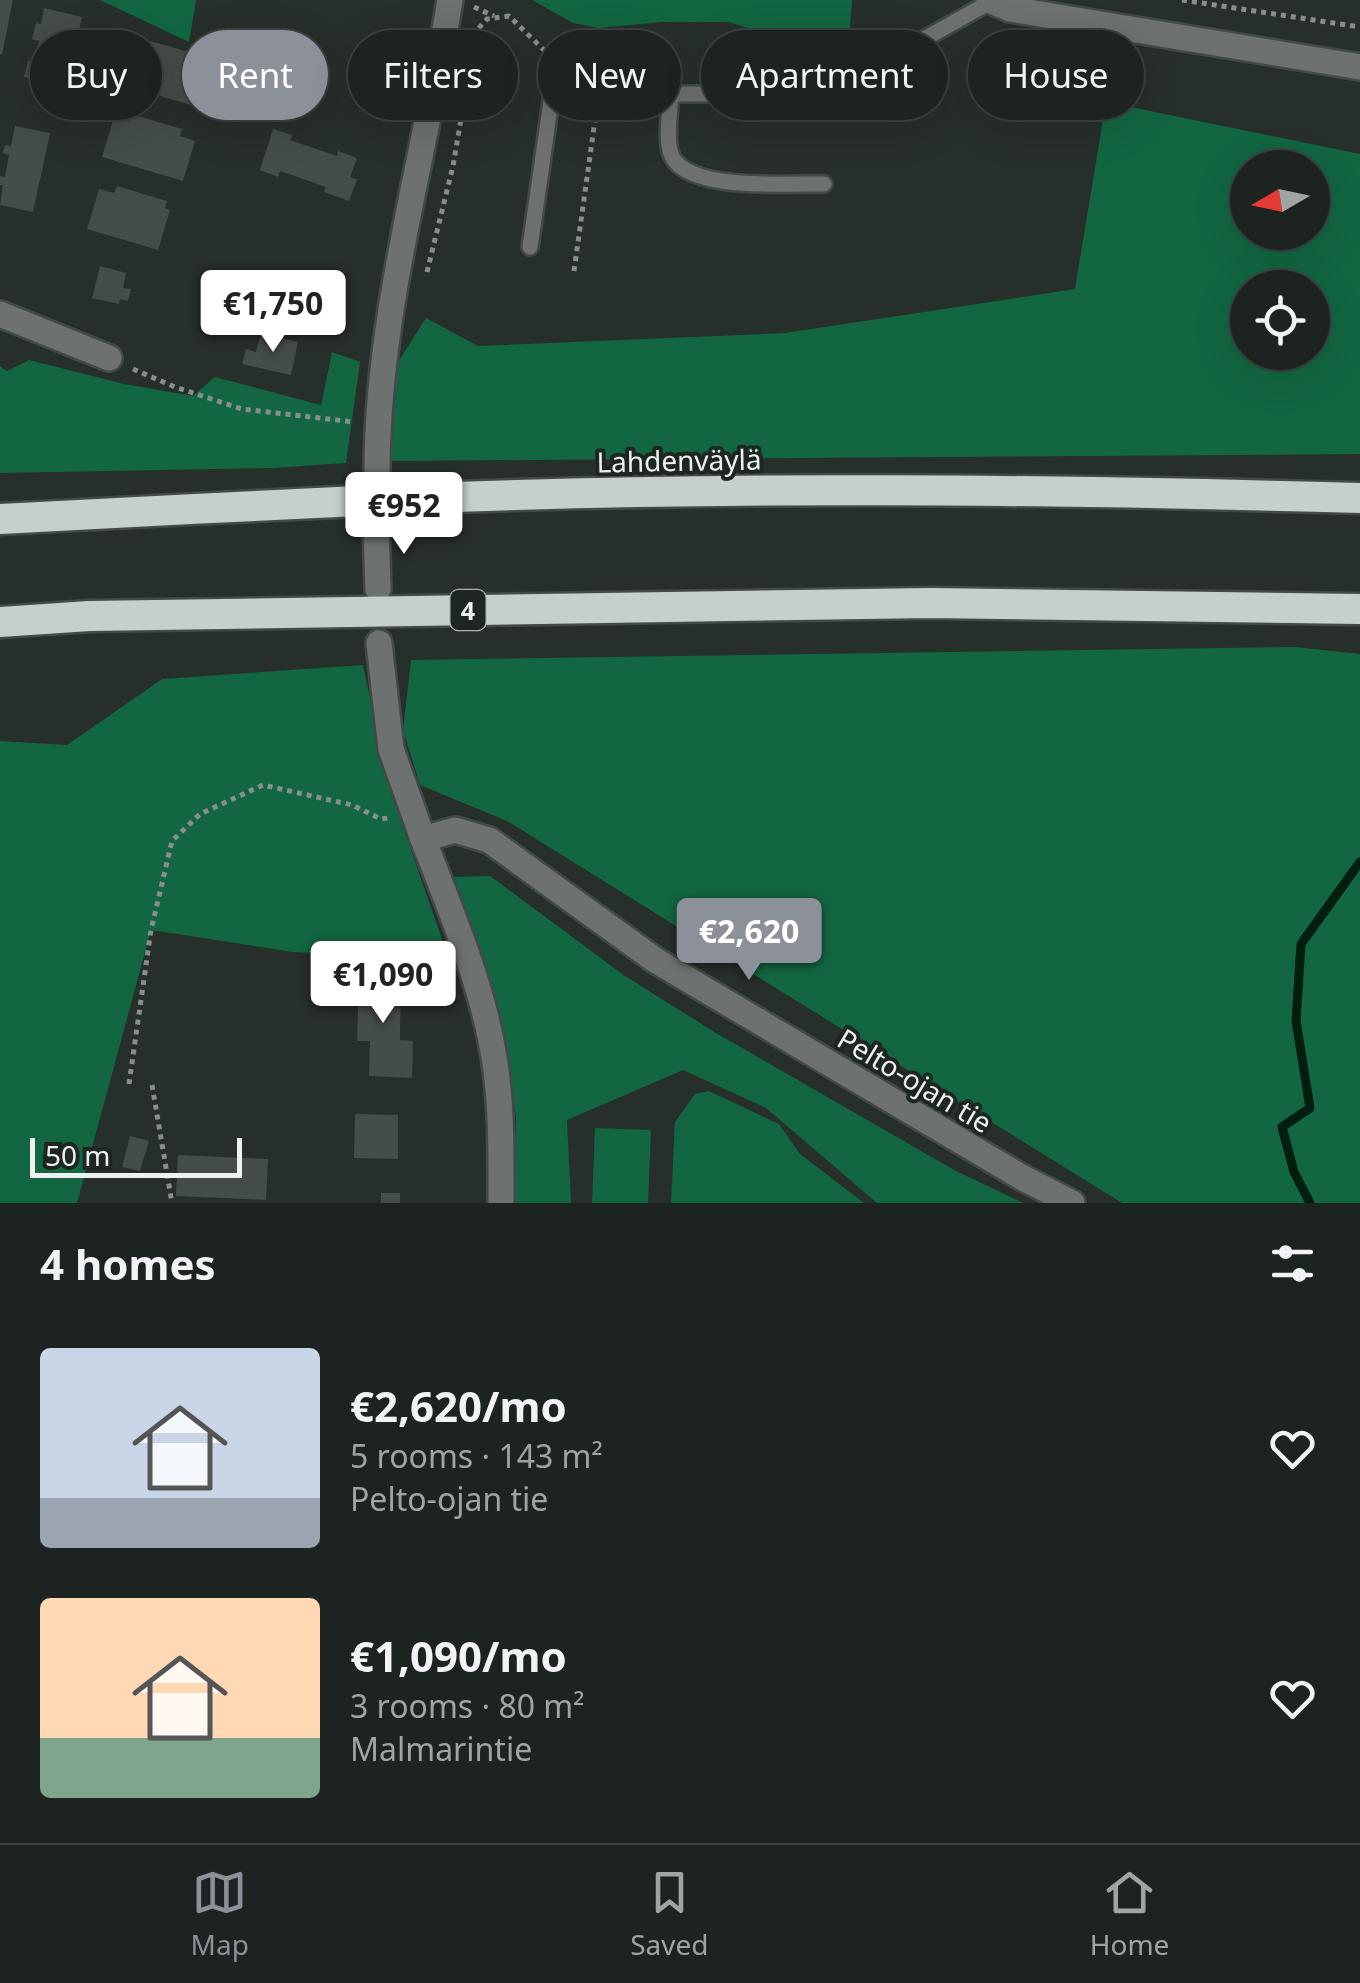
<!DOCTYPE html>
<meta charset="utf-8">
<style>
:root{--surface:#1d2320;--page:#2a2f2d;--text:#f1f3f6;--muted:#a0a4a5;--line:#3b403e;--accent:#8c9099}
body{margin:0;font-family:"Noto Sans",sans-serif;background:var(--page);color:var(--text);height:100vh;display:flex;flex-direction:column;font-size:38px;white-space:nowrap}
*{box-sizing:border-box;margin:0}
p{font-size:32px;color:var(--muted)}
.icon{flex:none;width:55px;height:55px;fill:none;stroke:currentColor;stroke-width:2;stroke-linecap:round;stroke-linejoin:round}
.map{position:relative;height:1203px;overflow:hidden}
.sheet{display:flex;flex-direction:column;background:var(--surface);flex:1}
.sheet>*{flex:none}
.hud{position:absolute;left:30px;top:30px;width:1300px;height:90px;display:flex;gap:20px}
.needle{width:65px;rotate:261deg}
.tools{position:absolute;left:1230px;top:150px;display:grid;gap:20px}
.tools a{display:grid;place-items:center;width:100px;height:100px;border-radius:50%;background:var(--surface);box-shadow:0 10px 40px #0002,0 0 0 2px var(--line);font-size:50px}
.scale{position:absolute;left:30px;bottom:25px;width:212px;box-sizing:border-box;padding-left:10px;border:5px solid #edf2ef;border-top:0;font-size:28px;line-height:35px;white-space:nowrap;color:#edf2ef;-webkit-text-stroke:8px #1d2621;paint-order:stroke}
.price{position:absolute;translate:-50% -85px;padding:0 22px;border-radius:10px;background:#fff;color:#222;font-size:32px;line-height:65px;filter:drop-shadow(0 2px 5px #0008)}
.price::after{content:'';position:absolute;left:50%;top:60px;width:30px;height:22px;margin-left:-15px;background:inherit;clip-path:polygon(0 0,100% 0,50% 100%)}
.price.active{background:var(--accent);color:#fff}
ul{padding:0;list-style:none}
li{display:flex;align-items:center;gap:30px;height:250px;padding:0 40px}
li span{display:grid;place-items:center;flex:none;width:280px;height:200px;border-radius:10px;color:#555}
li>.icon{margin-inline-start:auto}
span .icon{width:120px;height:120px;fill:#fffc;stroke-width:1}
li b{font-size:42px}
h2{display:flex;justify-content:space-between;align-items:center;height:120px;padding:0 40px;font-size:42px}
.pill{padding:0 35px;border-radius:45px;background:var(--surface);box-shadow:0 10px 40px #0002,0 0 0 2px var(--line);font-size:35px;line-height:90px}
.pill.active{background:var(--accent);color:#fff}
.dock{display:flex;justify-content:space-around;align-items:center;height:140px;border-top:2px solid var(--line);background:var(--surface);font-size:28px;color:var(--muted)}
.dock a{display:grid;justify-items:center;gap:5px}
.dock .active{color:var(--accent)}
.map>svg:first-child{display:block}
.green{fill:#126642;fill-rule:evenodd}
.lines{fill:none;stroke-linecap:round;stroke-linejoin:round}
.stream{stroke:#011e10;stroke-width:9}
.building{fill:#444d48}
.service-casing{stroke:#434a46;stroke-width:20}
.minor-casing{stroke:#434a46;stroke-width:30}
.tertiary-casing{stroke:#434a46;stroke-width:30}
.motorway-casing{stroke:#434a46;stroke-width:35}
.path{stroke:#888f8b;stroke-width:5;stroke-dasharray:5 5;stroke-linecap:butt}
.service{stroke:#6d716f;stroke-width:15}
.minor{stroke:#6d716f;stroke-width:25}
.tertiary{stroke:#6d716f;stroke-width:25}
.motorway{stroke:#c6d0ca;stroke-width:30}
.labels{text-anchor:middle;dominant-baseline:central;stroke-width:8;stroke-linejoin:round;paint-order:stroke}
.shield{fill:#1d2621;stroke:#afb5b1;stroke-width:2.5}
.shield-label{font-size:25px;font-weight:bold;fill:#edf2ef}
.street-label{font-size:28px;fill:#edf2ef;stroke:#1d2621}
</style>
<div class="map">
<svg width="1360" height="1203" viewBox="0 0 1360 1203">
<rect width="100%" height="100%" fill="#272f2a"/>
<g class="green">
<path d="M100,0H196L189,42Z"/>
<path d="M532,0H852L849,41L828,57L810,59L778,38L729,22H663L598,28L573,23Z"/>
<path d="M1106,102L1360,154V454L388,461L395,367L426,318L478,346L785,333L1075,289ZM1248,168H1312V232H1248ZM1248,288H1312V352H1248Z"/>
<path d="M332,352L360,362L346,463L274,468L0,473V366L7,371L29,360L124,384L193,396L215,377L321,405Z"/>
<path d="M1295,647L1360,654V1203H1122L507,821L420,785L403,730L411,660Z"/>
<path d="M363,665L389,787L449,959L293,952L151,930L77,1203H0V741L67,745L162,679Z"/>
<path d="M490,876L625,976L716,1033L956,1171L1023,1203H877L766,1108L683,1070L567,1120L571,1203H515L516,1118L506,1046L454,877Z"/>
<path d="M709,1091L779,1124L800,1154L864,1203H671L675,1122L695,1094Z"/>
<path d="M595,1128L651,1130L648,1203H592Z"/>
</g>
<g class="lines">
<path class="stream" d="M1310,1203L1294,1172L1282,1127L1310,1108L1296,1021L1301,944L1360,862"/>
</g>
<g class="building">
<path d="M0,0H13L2,54H0Z"/>
<path d="M44,8L82,17L64,96L30,88L32,79L24,77L28,61L34,63L39,41L32,39L36,23L41,24Z"/>
<path d="M150,41L200,55L198,63L213,68L201,108L120,84L132,44L148,48Z"/>
<path d="M131,114L182,129L180,136L195,141L183,181L102,157L114,117L129,121Z"/>
<path d="M15,126L50,133L33,212L0,205L3,185H0V176L5,177L9,155L3,153L5,145L11,146Z"/>
<path d="M273,129L292,135L290,140L337,156L338,151L357,158L350,177L357,179L349,201L324,192L326,187L280,171L278,177L260,170Z"/>
<path d="M117,186L167,201L165,208L170,210L158,250L87,229L99,189L114,193Z"/>
<path d="M100,266L126,273L123,288L131,289L128,301L120,299L119,304L92,298Z"/>
<path d="M261,333L298,342L291,375L242,364L246,349L256,352Z"/>
<path d="M359,973L401,974L400,1040L413,1041L412,1078L369,1076L370,1041H357Z"/>
<path d="M355,1114L398,1115V1159L354,1158Z"/>
<path d="M130,1136L149,1141L140,1171L122,1167Z"/>
<path d="M178,1155L268,1159L266,1200L176,1196Z"/>
<rect x="381" y="1193" width="19" height="10"/>
</g>
<g class="lines">
<defs>
<g id="service">
<path d="M671,95C670,112 666,134 670,151C680,193 789,183 824,184"/>
<path d="M530,247L552,94H812L839,87L990,2"/>
</g>
<g id="minor">
<path d="M989,0L1010,9L1360,67"/>
<path d="M0,314L109,358"/>
<path d="M377,469C378,309 425,156 450,0"/>
<path d="M376,527L378,589"/>
<path d="M379,643L391,749L423,839L455,830L489,840L655,960L1023,1178L1072,1203"/>
</g>
<path id="tertiary" d="M423,839C450,909 482,983 494,1057C502,1105 501,1155 501,1203"/>
<g id="motorway">
<path d="M0,519C133,512 267,505 400,499C720,486 1040,489 1360,498"/>
<path d="M0,622L89,616L931,603L1360,609"/>
</g>
</defs>
<use href="#service" class="service-casing"/>
<use href="#minor" class="minor-casing"/>
<use href="#tertiary" class="tertiary-casing"/>
<use href="#motorway" class="motorway-casing"/>
<g class="path">
<path d="M1182,0L1360,27"/>
<path d="M474,7L494,16"/>
<path d="M574,271L596,113"/>
<path d="M427,272L453,166L476,31L487,19L509,16L547,53L579,71"/>
<path d="M133,369L175,387L242,409L354,422"/>
<path d="M129,1084L151,930L172,841L200,814L263,785L352,805L381,819L388,818"/>
<path d="M152,1085L172,1203"/>
</g>
<use href="#service" class="service"/>
<use href="#minor" class="minor"/>
<use href="#tertiary" class="tertiary"/>
<use href="#motorway" class="motorway"/>
</g>
<g class="labels">
<rect class="shield" x="450.5" y="590" width="35" height="40" rx="8"/>
<g class="shield-label">
<text x="468" y="610">4</text>
</g>
<g class="street-label">
<text transform="translate(679 460) rotate(-1)">Lahdenväylä</text>
<text transform="translate(915 1080) rotate(31)">Pelto-ojan tie</text>
</g>
</g>
</svg>
<div class="tools">
<a><svg class="needle" viewBox="-14 -14 28 28"><path d="M0-13l5 13h-10z" fill="#e53935"/><path d="M0 13l5-13h-10z" fill="#a0a4a5"/></svg></a>
<a><svg class="icon" aria-label="locate" viewBox="0 0 24 24"><circle cx="12" cy="12" r="6"/><path d="M12 2v4M12 18v4M2 12h4M18 12h4"/></svg></a>
</div>
<div class="scale">50 m</div>
<b class="price" style="left:273px;top:355px">€1,750</b>
<b class="price" style="left:404px;top:557px">€952</b>
<b class="price active" style="left:749px;top:983px">€2,620</b>
<b class="price" style="left:383px;top:1026px">€1,090</b>
<div class="hud">
<a class="pill">Buy</a>
<a class="pill active">Rent</a>
<a class="pill">Filters</a>
<a class="pill">New</a>
<a class="pill">Apartment</a>
<a class="pill">House</a>
</div>
</div>
<section class="sheet">
<h2>4 homes<svg class="icon" aria-label="filters" viewBox="0 0 24 24"><path d="M4 7h16M4 17h16"/><circle cx="9" cy="7" r="2"/><circle cx="15" cy="17" r="2"/></svg></h2>
<ul>
<li><span style="background:linear-gradient(#c9d6e8 75%,#9aa5b1 0)"><svg class="icon" aria-label="home" viewBox="0 0 24 24"><path d="M3 11l9-7 9 7M6 9v11h12V9"/></svg></span><div><b>€2,620/mo</b><p>5 rooms · 143 m²</p><p>Pelto-ojan tie</p></div><svg class="icon" aria-label="heart" viewBox="0 0 24 24"><path d="M12 20l-8-8c-3-5 5-10 8-4 3-6 11-1 8 4z"/></svg></li>
<li><span style="background:linear-gradient(#ffd9b3 70%,#7fa58c 0)"><svg class="icon" aria-label="home" viewBox="0 0 24 24"><path d="M3 11l9-7 9 7M6 9v11h12V9"/></svg></span><div><b>€1,090/mo</b><p>3 rooms · 80 m²</p><p>Malmarintie</p></div><svg class="icon" aria-label="heart" viewBox="0 0 24 24"><path d="M12 20l-8-8c-3-5 5-10 8-4 3-6 11-1 8 4z"/></svg></li>
</ul>
</section>
<nav class="dock">
<a class="active"><svg class="icon" aria-label="map" viewBox="0 0 24 24"><path d="M3 6l6-2 6 2 6-2v14l-6 2-6-2-6 2zM9 4v14M15 6v14"/></svg>Map</a>
<a><svg class="icon" aria-label="saved" viewBox="0 0 24 24"><path d="M7 4h10v16l-5-4-5 4z"/></svg>Saved</a>
<a><svg class="icon" aria-label="home" viewBox="0 0 24 24"><path d="M3 11l9-7 9 7M6 9v11h12V9"/></svg>Home</a>
</nav>
